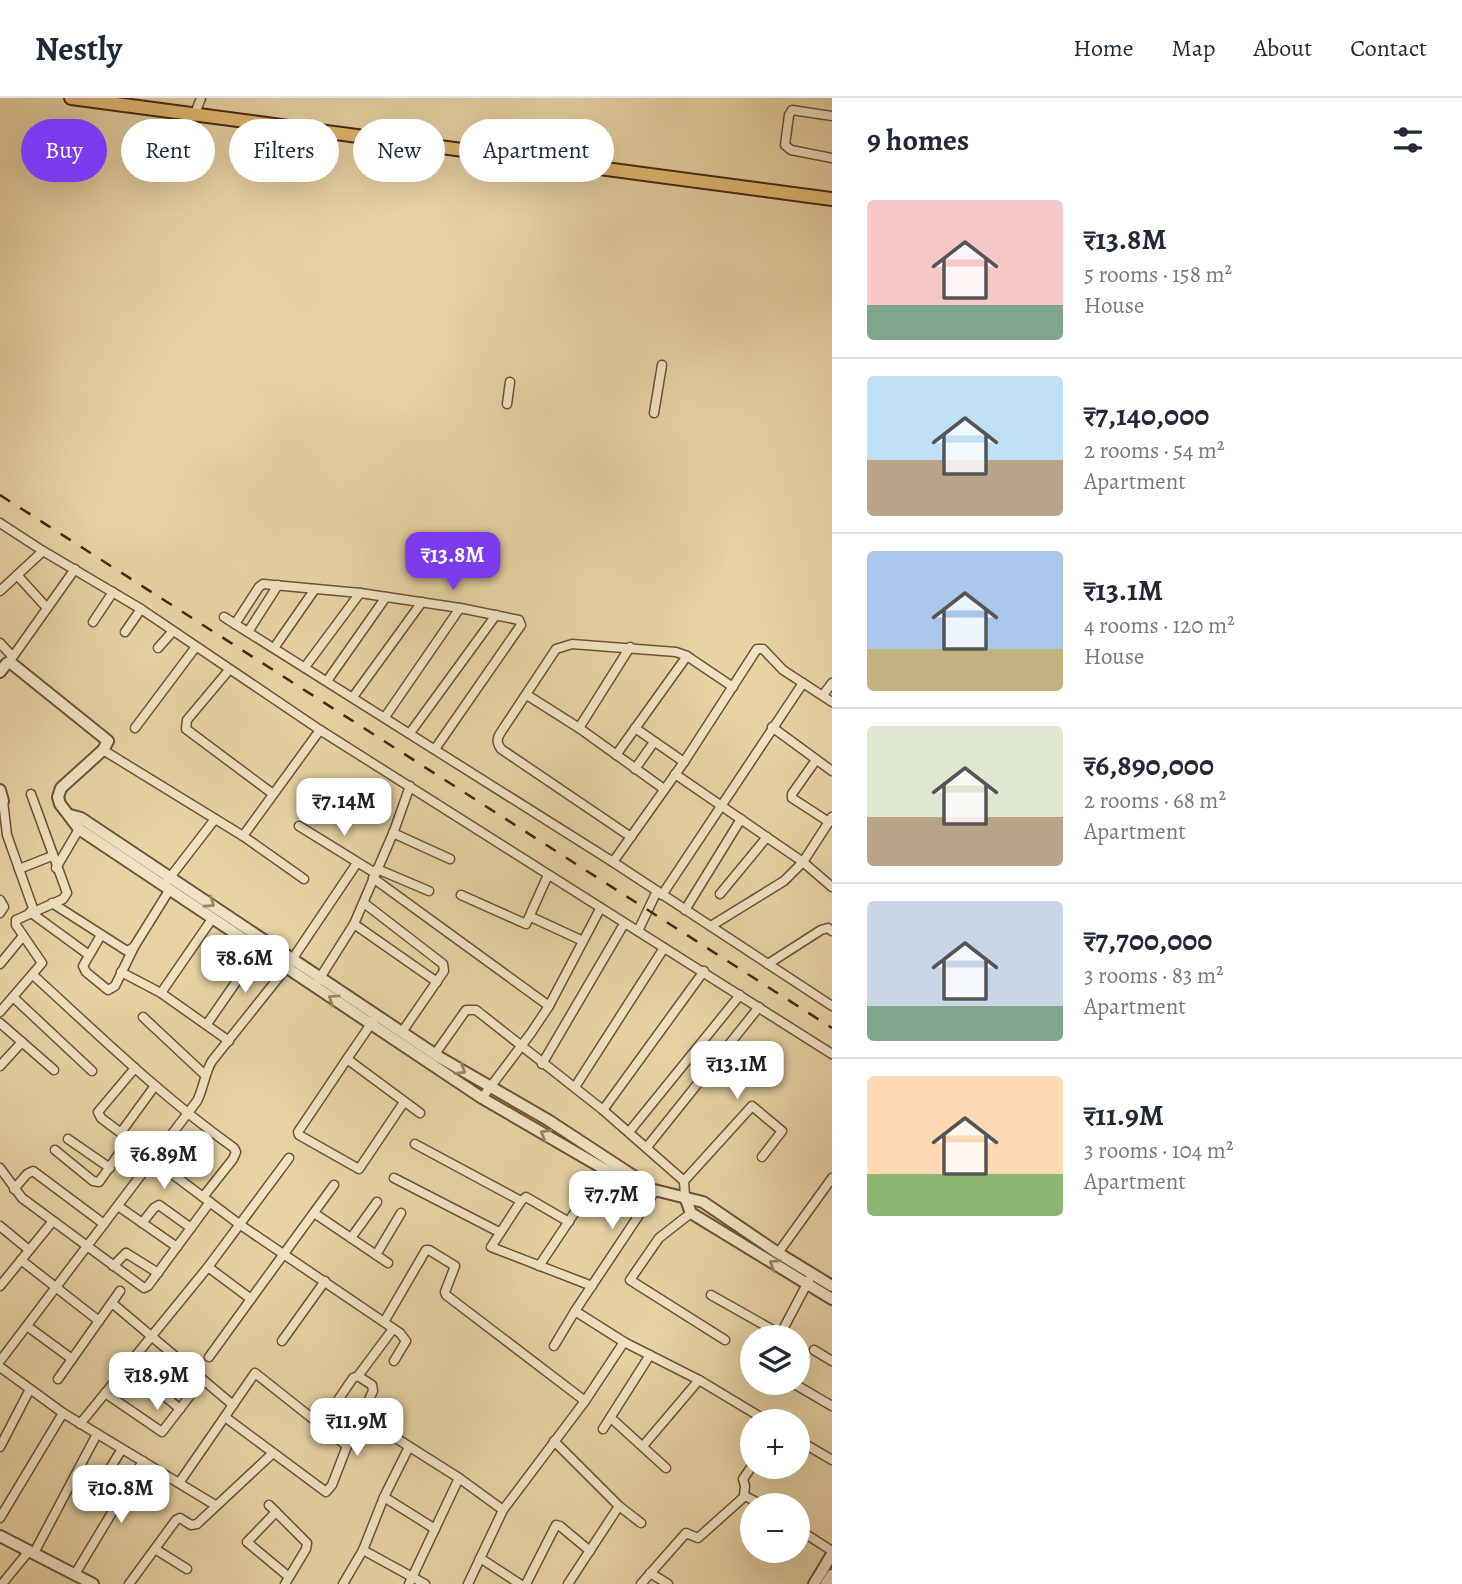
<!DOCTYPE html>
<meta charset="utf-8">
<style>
:root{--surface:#fff;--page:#f2f2f3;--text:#1f2937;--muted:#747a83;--line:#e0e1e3;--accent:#7c3aed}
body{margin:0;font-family:Alegreya,serif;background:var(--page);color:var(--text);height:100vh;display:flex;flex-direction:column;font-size:26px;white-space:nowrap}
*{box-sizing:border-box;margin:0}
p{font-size:23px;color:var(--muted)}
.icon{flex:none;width:38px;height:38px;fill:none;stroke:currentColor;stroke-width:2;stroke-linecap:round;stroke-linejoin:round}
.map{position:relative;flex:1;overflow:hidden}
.side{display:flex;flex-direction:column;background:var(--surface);width:630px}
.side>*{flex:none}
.banner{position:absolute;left:21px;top:21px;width:665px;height:63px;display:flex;gap:14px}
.tools{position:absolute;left:740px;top:1227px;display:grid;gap:14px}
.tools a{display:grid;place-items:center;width:70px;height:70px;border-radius:50%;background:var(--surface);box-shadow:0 7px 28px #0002;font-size:35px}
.price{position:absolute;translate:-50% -60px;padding:0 16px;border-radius:14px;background:#fff;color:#222;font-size:23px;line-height:46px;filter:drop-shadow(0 2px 4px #0008)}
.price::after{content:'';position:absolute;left:50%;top:42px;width:21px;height:16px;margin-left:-10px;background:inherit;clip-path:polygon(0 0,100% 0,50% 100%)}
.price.active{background:var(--accent);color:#fff}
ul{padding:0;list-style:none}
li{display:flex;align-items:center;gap:21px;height:175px;padding:0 35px}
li+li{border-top:2px solid var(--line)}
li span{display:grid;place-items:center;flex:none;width:196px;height:140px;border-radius:7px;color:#555}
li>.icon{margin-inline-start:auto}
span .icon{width:84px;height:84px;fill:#fffc;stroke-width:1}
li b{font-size:30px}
h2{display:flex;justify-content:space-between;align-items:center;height:84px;padding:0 35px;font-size:30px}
.pill{padding:0 24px;border-radius:32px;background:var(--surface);box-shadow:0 7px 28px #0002;font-size:24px;line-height:63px}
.pill.active{background:var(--accent);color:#fff}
header{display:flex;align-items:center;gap:42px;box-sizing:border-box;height:98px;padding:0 35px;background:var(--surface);border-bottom:2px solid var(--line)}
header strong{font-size:33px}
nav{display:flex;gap:38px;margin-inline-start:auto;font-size:24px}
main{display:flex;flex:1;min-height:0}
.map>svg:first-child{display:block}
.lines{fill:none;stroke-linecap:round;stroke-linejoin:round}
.minor-casing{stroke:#6c5236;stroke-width:11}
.tertiary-casing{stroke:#6c5236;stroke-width:14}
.primary-casing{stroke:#432711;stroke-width:16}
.minor{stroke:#f0e2c3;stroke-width:8}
.tertiary{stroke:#f0e2c3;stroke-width:10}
.primary{stroke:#e4ba72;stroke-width:12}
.rail{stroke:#432711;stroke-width:2.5;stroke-dasharray:12 12;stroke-linecap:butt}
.oneway{stroke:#9a846a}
</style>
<header>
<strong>Nestly</strong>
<nav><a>Home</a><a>Map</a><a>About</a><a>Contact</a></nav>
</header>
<main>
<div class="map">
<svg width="832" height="1486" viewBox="0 0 832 1486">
<rect width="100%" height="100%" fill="#e8d3a3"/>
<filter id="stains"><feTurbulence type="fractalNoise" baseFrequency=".00286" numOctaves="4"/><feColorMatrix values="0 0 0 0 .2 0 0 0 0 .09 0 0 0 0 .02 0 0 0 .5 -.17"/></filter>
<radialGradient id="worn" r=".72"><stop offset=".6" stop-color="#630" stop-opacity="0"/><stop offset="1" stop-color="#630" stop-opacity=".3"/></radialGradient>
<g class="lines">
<defs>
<g id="minor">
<path d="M194,18L201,0"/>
<path d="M832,18L792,12L789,17L785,47L791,52L832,60"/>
<path d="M507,306L510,284"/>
<path d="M654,315L662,267"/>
<path d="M0,425L43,453L141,511L320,632L832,956"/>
<path d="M17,477L47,510"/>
<path d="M0,493L43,453"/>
<path d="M224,519L613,764L832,908"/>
<path d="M93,524L113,494"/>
<path d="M235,526L259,489L263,486L360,495L460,510L519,522L521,527L435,651"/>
<path d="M125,534L141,511"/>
<path d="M248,534L278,487"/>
<path d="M0,545L12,558"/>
<path d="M158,550L173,533"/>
<path d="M274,550L315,491"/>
<path d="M9,564L75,471"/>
<path d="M305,569L360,495"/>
<path d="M229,572L187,622L186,631L273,696"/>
<path d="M327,583L386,499"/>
<path d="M527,597L579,630L664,691"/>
<path d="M823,597L832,585"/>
<path d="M353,599L422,504"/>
<path d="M385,619L460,510"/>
<path d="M772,629L832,673"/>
<path d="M135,630L195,550"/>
<path d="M579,630L630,549"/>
<path d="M635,630L684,664"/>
<path d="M410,635L496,517"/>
<path d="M103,652L243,738L304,781"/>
<path d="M616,657L687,558"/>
<path d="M816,662L792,696V700L829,724"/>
<path d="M635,671L654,644"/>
<path d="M675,676L803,764L832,789"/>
<path d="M3,703L7,737L34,813"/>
<path d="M299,728L375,775"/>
<path d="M393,735L450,761"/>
<path d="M243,738L320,632"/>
<path d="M631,739L501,651C496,644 497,640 501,634L556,551L572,546L676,554L687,558L733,589"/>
<path d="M613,764L684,664L757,551H763L783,572L832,604"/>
<path d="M56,770L79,731"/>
<path d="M19,771L52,758"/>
<path d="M377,771L429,793"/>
<path d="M373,780L549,908"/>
<path d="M168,782L215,721"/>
<path d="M720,796L767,739"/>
<path d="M461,797L526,826L548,777"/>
<path d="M662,797L803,585"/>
<path d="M0,802L4,809L0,815"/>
<path d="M52,805L127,853L134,849L170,791"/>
<path d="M364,805L443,866L444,873L402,934"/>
<path d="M685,812L741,721"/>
<path d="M30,814L89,857"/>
<path d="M531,819L583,843"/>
<path d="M354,826L437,884"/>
<path d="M711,828L784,783L803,764L832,719"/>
<path d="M638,833L657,793"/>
<path d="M101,837L83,868L86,874L108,892L115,888L134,849"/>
<path d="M0,866L23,838"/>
<path d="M768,866L821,832L828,830L832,833"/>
<path d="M121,874L161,895L229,943"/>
<path d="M33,877C99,937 161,998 234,1050L236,1054L233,1061L203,1099"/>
<path d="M318,883L354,826L394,733L410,688"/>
<path d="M161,895L212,821"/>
<path d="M13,899L92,973"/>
<path d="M0,914L42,865L16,827V822L63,801L67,795L31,696"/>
<path d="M143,919L205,977"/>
<path d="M373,923L347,961L420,1015"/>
<path d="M0,925L54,972"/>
<path d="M207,926L259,851"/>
<path d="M435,956L466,912H476L603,1012L684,1083"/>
<path d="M347,961L298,1034L299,1037L359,1071L404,1004"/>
<path d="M542,966L624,826"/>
<path d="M0,968L22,944"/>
<path d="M154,989L122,1033L123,1039L239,1126L400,1235L406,1243L394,1263"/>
<path d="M575,989L664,850"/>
<path d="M482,1000L531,935L549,908L600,811"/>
<path d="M603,1012L704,873"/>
<path d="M629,1034L740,897"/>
<path d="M121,1035L101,1020L98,1014L135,970"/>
<path d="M68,1041L110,1070"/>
<path d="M415,1046L521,1103"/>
<path d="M647,1049L759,909"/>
<path d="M55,1052L93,1083L99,1084L128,1043"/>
<path d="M0,1070L22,1100L144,1190L148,1188L210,1104"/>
<path d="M394,1080L499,1134"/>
<path d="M14,1091L27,1076L33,1073L104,1126"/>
<path d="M685,1099L684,1083L752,1008L782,1033L762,1059"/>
<path d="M118,1108L177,1149"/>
<path d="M314,1115L388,1165"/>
<path d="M691,1115L659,1140L630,1182L725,1242"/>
<path d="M569,1124L526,1099L521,1103L491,1149L592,1188"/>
<path d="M142,1125L154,1110L159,1107L191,1130"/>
<path d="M0,1128L29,1152"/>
<path d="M351,1140L377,1104"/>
<path d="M778,1155L832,1080"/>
<path d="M376,1157L401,1115"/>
<path d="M21,1162L99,1223"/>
<path d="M113,1168L126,1155L158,1175"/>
<path d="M539,1168L603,1072"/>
<path d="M208,1169L251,1201L334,1087"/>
<path d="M0,1188L53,1123"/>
<path d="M711,1197L780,1236"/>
<path d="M112,1205L233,1307"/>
<path d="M575,1213L624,1244"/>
<path d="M384,1224L426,1152H429L455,1168L445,1194L446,1197L585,1303"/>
<path d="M27,1228L72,1261"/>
<path d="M779,1239L809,1182"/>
<path d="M282,1243L325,1183"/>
<path d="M554,1248L575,1213L655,1093"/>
<path d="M814,1252L832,1263"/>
<path d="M209,1259L251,1201"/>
<path d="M0,1263L197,1003C204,990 204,976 212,963L287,869L357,765"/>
<path d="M128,1267L180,1311"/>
<path d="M0,1269L63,1315L215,1407"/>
<path d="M358,1278L393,1231"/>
<path d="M58,1281L120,1193"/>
<path d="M791,1284L832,1308"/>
<path d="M105,1295L162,1334L202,1282"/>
<path d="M361,1318L459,1380L503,1412"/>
<path d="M225,1319L326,1394L332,1387L347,1348L373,1293L372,1287L358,1278L353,1280L321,1327"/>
<path d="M611,1320L666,1370"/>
<path d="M80,1326L208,1169L289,1060"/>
<path d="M603,1331L650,1257"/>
<path d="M798,1342L832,1362"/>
<path d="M554,1343L619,1408L641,1425"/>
<path d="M643,1348L699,1282"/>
<path d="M0,1349L30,1291"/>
<path d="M75,1378L116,1408"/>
<path d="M179,1385L255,1275L347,1348"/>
<path d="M96,1393L122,1351"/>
<path d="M744,1398L745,1388L743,1381L752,1368"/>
<path d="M384,1399L435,1431"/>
<path d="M269,1407L307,1445L306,1451L285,1486"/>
<path d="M276,1414L247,1444L289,1479"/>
<path d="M0,1420L63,1315"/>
<path d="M798,1431L832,1453"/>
<path d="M155,1451L187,1471"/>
<path d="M363,1452L425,1486"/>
<path d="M34,1455L97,1336"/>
<path d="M480,1460L520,1486"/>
<path d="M650,1475L668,1486"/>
<path d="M75,1476L143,1363"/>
<path d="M2,1486L29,1453"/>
<path d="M129,1486L176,1422L180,1420L191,1427L197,1426L273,1355"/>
<path d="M343,1486L363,1452L384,1399L409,1349"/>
<path d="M409,1486L459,1380"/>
<path d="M468,1486L503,1412L585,1303L624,1244L699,1282L767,1323"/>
<path d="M526,1486L556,1427L560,1428L590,1453"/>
<path d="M568,1486L619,1408"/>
<path d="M641,1486L686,1435L698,1440L745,1398L762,1407"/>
</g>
<g id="tertiary">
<path d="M0,574L7,565H11L108,643L103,652L61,690L58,699L60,706L79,731L482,1000L630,1086L703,1104L778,1155L832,1188"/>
<path d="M0,692L3,703L0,706"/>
<path d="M70,717L81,720L439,959L548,1022L635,1079L646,1089"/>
<path d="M685,1099L691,1115L832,1201"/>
<path d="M0,1438L93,1486"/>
<path d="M814,1486L832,1456"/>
<path d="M826,1486L832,1477"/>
</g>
<path id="primary" d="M71,0L832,101"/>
</defs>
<use href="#minor" class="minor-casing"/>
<use href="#tertiary" class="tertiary-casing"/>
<use href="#primary" class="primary-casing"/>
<use href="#minor" class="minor"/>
<use href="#tertiary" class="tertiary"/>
<use href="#primary" class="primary"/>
<path class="rail" d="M0,397L832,930"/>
</g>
<defs><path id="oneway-chevron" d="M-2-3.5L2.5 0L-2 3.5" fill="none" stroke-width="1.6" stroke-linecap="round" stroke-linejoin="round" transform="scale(1.75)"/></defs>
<g class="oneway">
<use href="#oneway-chevron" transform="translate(210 805) rotate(33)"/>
<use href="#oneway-chevron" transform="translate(333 901) rotate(-146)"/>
<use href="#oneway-chevron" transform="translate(461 972) rotate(32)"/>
<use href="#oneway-chevron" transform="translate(545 1036) rotate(-150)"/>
<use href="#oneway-chevron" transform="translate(774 1166) rotate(-148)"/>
</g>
<rect width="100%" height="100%" filter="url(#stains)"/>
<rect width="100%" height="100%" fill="url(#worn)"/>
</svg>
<div class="tools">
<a><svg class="icon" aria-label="layers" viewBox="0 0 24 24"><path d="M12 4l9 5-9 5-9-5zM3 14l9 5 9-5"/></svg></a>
<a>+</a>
<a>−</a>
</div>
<b class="price active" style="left:453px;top:494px">₹13.8M</b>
<b class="price" style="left:344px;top:740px">₹7.14M</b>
<b class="price" style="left:245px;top:897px">₹8.6M</b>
<b class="price" style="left:737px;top:1003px">₹13.1M</b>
<b class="price" style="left:164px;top:1093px">₹6.89M</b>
<b class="price" style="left:612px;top:1133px">₹7.7M</b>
<b class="price" style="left:157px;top:1314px">₹18.9M</b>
<b class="price" style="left:357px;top:1360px">₹11.9M</b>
<b class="price" style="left:121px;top:1427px">₹10.8M</b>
<div class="banner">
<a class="pill active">Buy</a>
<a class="pill">Rent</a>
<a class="pill">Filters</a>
<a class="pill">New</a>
<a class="pill">Apartment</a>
</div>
</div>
<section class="side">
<h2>9 homes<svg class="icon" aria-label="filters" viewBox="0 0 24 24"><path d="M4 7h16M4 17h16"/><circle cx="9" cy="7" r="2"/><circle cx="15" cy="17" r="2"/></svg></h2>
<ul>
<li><span style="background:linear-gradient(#f6c9c9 75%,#7fa58c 0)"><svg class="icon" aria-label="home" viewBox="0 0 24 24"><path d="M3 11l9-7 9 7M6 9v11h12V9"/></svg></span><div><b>₹13.8M</b><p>5 rooms · 158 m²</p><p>House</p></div></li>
<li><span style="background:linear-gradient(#bfe0f5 60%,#b9a48a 0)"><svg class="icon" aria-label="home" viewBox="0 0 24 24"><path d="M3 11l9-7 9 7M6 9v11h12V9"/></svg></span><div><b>₹7,140,000</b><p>2 rooms · 54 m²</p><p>Apartment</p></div></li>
<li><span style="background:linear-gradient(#a9c7e8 70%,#c2b280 0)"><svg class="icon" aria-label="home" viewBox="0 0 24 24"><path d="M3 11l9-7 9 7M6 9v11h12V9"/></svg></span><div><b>₹13.1M</b><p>4 rooms · 120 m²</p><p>House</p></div></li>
<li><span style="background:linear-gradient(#dfe7d0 65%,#b9a48a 0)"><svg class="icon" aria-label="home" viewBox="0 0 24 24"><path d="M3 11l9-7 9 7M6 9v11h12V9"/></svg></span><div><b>₹6,890,000</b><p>2 rooms · 68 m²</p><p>Apartment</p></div></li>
<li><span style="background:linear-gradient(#c9d6e8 75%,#7fa58c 0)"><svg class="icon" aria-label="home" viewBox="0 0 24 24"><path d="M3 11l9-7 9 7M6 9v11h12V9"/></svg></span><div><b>₹7,700,000</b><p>3 rooms · 83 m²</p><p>Apartment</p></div></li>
<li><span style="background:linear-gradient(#ffd9b3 70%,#8fb573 0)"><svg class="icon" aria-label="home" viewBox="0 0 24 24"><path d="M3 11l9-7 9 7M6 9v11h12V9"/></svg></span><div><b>₹11.9M</b><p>3 rooms · 104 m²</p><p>Apartment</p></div></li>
</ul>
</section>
</main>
